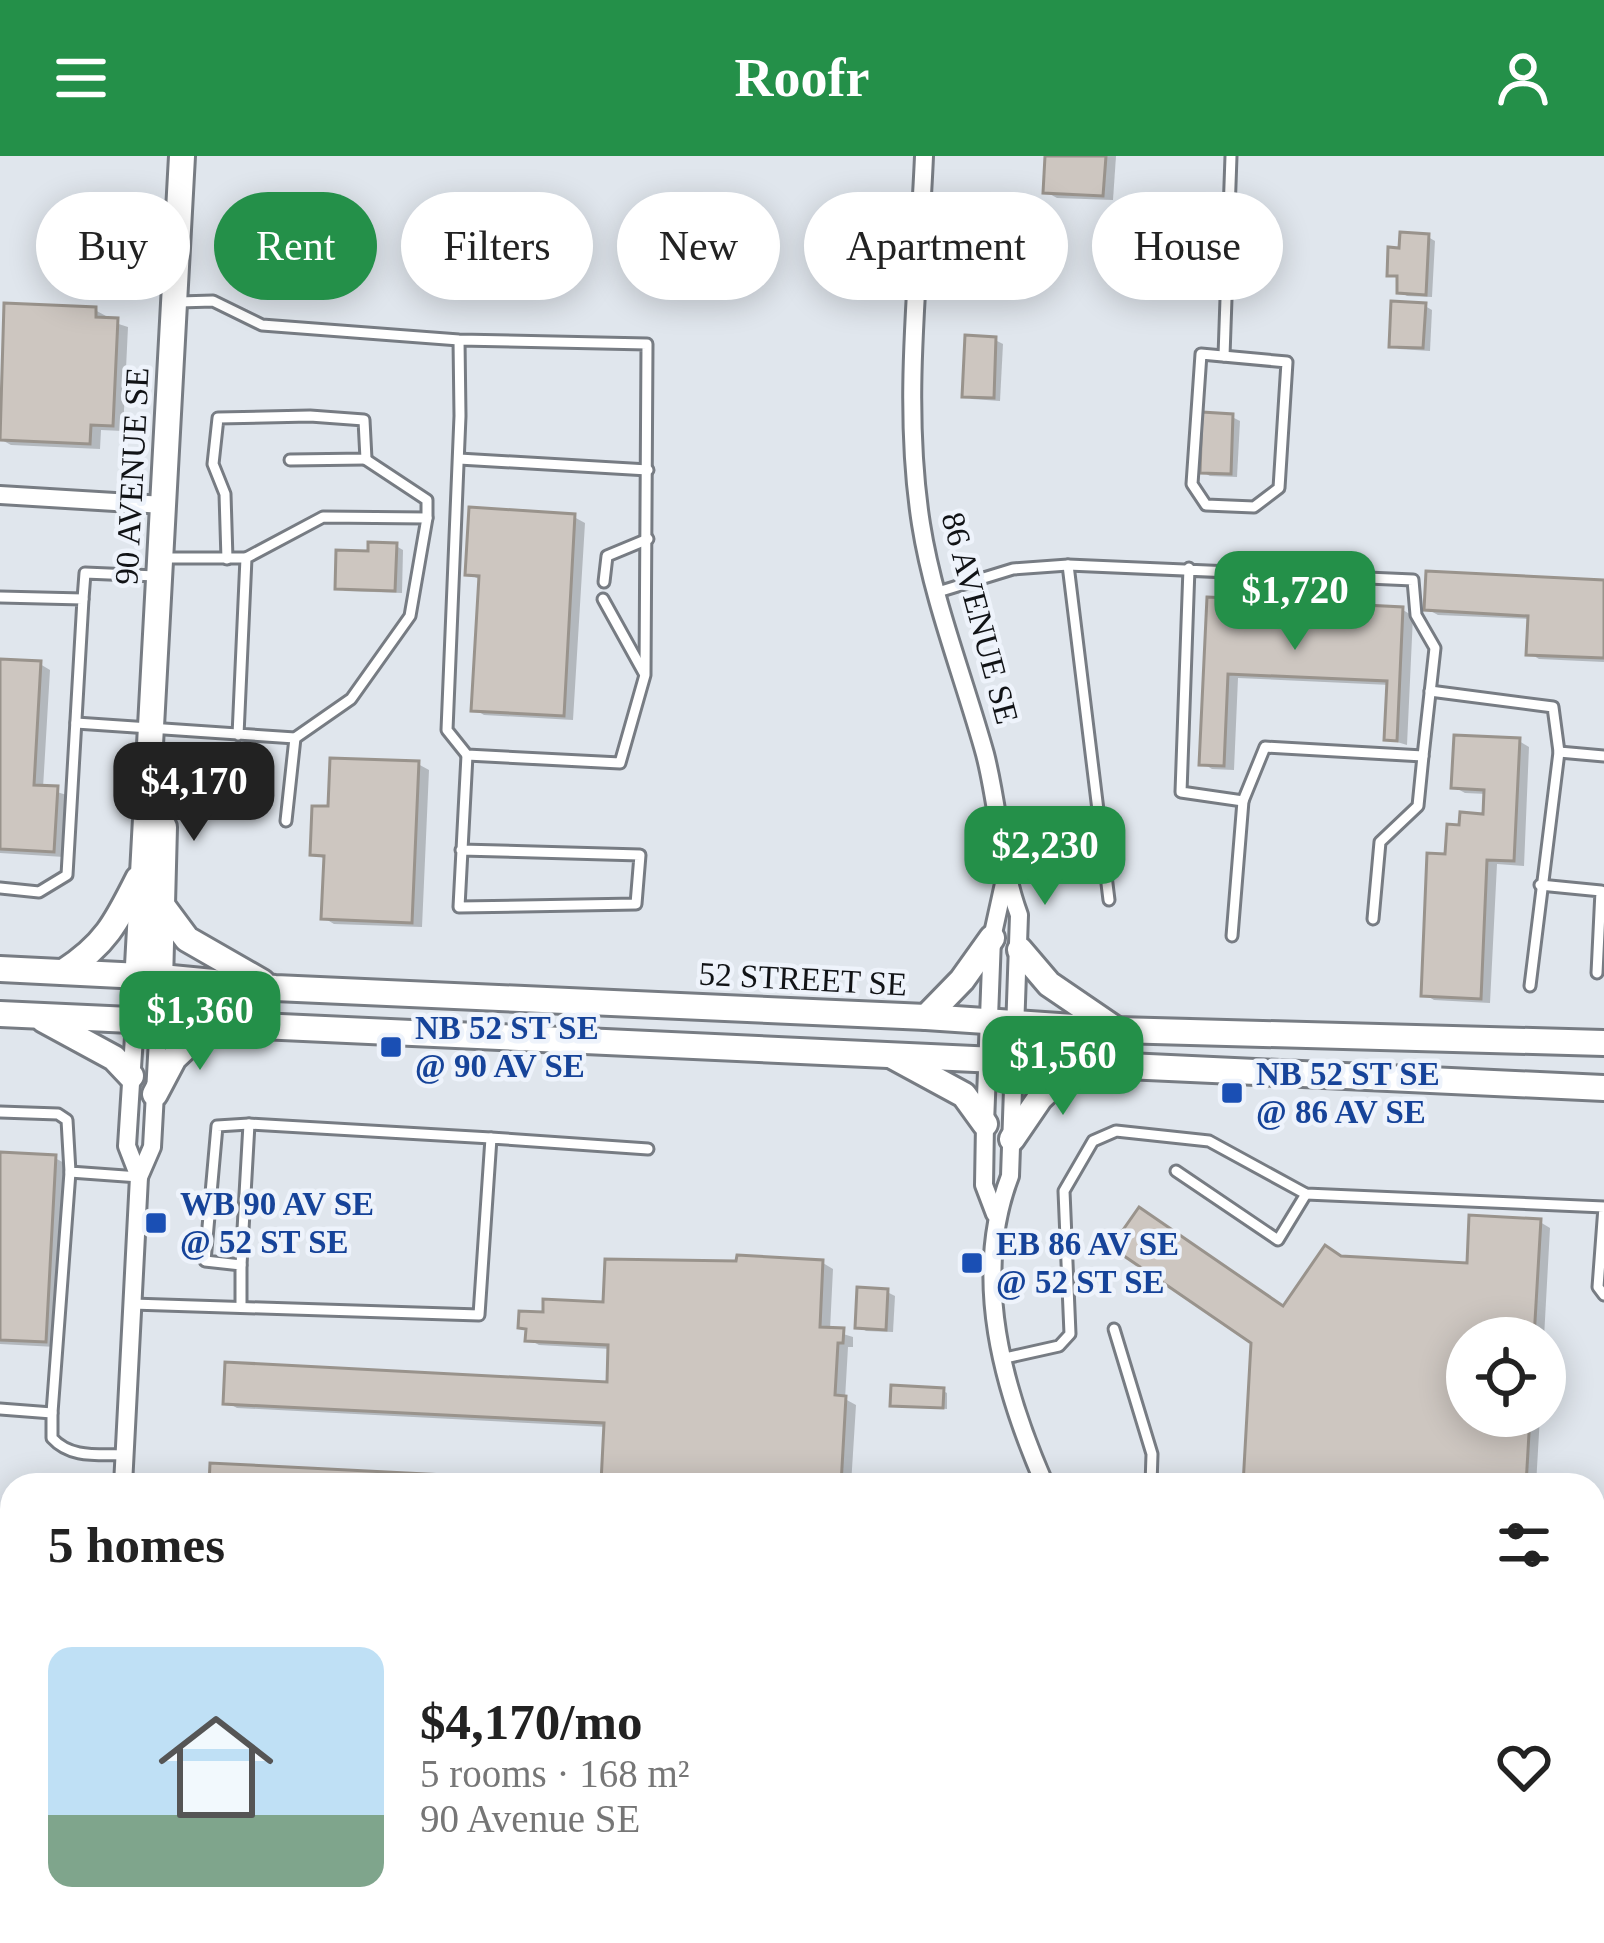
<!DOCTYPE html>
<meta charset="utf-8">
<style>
:root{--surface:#fff;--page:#f6f6f6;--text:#222;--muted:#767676;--line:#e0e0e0;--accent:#249049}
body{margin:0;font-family:Georgia,serif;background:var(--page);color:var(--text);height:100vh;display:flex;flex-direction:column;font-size:45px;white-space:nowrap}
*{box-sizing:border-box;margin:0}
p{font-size:39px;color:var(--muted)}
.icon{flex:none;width:66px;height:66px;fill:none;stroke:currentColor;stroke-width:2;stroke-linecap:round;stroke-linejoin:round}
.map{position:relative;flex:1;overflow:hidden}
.sheet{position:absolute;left:0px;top:1317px;width:1605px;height:471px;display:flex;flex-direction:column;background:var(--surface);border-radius:36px 36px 0 0;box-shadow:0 6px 30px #0003}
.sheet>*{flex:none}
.top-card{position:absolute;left:36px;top:36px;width:1533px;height:108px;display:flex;gap:24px}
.buttons{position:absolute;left:1446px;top:1161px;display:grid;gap:24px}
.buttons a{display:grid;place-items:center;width:120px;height:120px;border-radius:50%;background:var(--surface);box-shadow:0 6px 30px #0003;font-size:60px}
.price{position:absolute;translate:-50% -102px;padding:0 27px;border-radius:24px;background:var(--accent);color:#fff;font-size:39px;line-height:78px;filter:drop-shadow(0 3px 6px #0008)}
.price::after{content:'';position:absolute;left:50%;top:72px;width:36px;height:27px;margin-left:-18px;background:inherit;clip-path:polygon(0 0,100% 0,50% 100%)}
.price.active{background:#222;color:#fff}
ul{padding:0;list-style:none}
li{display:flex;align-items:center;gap:36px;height:300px;padding:0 48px}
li+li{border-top:3px solid var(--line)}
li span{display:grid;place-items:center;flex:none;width:336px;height:240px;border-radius:24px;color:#555}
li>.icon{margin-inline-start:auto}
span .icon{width:144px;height:144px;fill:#fffc;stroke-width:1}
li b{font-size:51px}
h2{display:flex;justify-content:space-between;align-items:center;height:144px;padding:0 48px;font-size:51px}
.tag{padding:0 42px;border-radius:54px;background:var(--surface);box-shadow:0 6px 30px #0003;font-size:42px;line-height:108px}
.tag.active{background:var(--accent);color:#fff}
header{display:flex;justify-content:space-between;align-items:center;height:156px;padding:0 48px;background:var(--accent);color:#fff;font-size:54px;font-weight:600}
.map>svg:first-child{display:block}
.shadow{fill:#0003}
.building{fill:#cdc6c0;stroke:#99938c;stroke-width:3}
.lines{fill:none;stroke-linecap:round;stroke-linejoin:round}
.lane-casing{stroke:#777c83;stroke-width:15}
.street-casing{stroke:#777c83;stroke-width:22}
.secondary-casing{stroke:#777c83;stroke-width:30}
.lane{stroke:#fff;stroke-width:9}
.street{stroke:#fff;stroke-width:16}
.secondary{stroke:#fff;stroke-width:24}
.transit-dot{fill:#1a4fb4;stroke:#eef3fb;stroke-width:4.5}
.labels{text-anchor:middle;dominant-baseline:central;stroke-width:9;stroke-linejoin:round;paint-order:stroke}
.street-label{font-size:33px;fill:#111316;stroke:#eef3fb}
.transit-label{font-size:33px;font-weight:bold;fill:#164399;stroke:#eef3fb;text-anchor:start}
</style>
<header><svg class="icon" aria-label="menu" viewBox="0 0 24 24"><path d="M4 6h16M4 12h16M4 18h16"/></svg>Roofr<svg class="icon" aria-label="person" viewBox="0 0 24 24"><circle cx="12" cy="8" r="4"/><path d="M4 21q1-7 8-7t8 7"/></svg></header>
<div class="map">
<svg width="1604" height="1787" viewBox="0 0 1604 1787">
<rect width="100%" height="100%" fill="#e0e6ed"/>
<g class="shadow">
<path d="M1048,0H1116L1113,44L1057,42L1046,36Z"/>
<path d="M1428,81L1435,85L1432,141L1407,140L1400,136L1397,122L1390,118L1402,95Z"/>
<path d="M1425,150L1432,154L1430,195L1399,193L1392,189Z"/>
<path d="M95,154L106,160V164L128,171L123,275L101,274L100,293L11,289L0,283Z"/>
<path d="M995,184L1003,188L1000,245L972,243L965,239Z"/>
<path d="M1232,261L1240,265L1237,321L1210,320L1203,316Z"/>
<path d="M574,361L585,367L573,564L484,559L474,553L481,424L468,418Z"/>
<path d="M396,390L403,394L402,437L345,435L338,431L371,398Z"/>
<path d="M1604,427V506L1539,503L1529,497L1531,463L1438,459L1427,453Z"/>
<path d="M1210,445L1403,454L1413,460L1407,589L1387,583L1390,529L1238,522L1234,614L1212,613L1202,607Z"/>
<path d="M0,506L40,508L50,514L43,632L67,639L64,701L0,697Z"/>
<path d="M1519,585L1529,591L1524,710L1497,708L1490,847L1434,844L1424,838L1448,701L1462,672L1486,661L1487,638L1465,637L1454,631Z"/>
<path d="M418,608L429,614L422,771L334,768L324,762L327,704L313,697L331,654Z"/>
<path d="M0,999L55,1002L66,1008L56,1191L0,1188Z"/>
<path d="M1540,1066L1550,1072L1544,1182H1467V1260H1540L1536,1329H1246L1343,1103L1469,1110Z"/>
<path d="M823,1107L833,1113L830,1174L853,1181V1191H848L845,1243L856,1249L851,1329H604L607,1271L237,1252L226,1246L610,1229L611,1193L539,1189L528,1183L529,1175L521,1170L546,1160Z"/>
<path d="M887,1136L895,1140L893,1176L866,1175L858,1170Z"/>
<path d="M943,1235L947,1237V1253L893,1248Z"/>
</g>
<g class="building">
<path d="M1045,0H1106L1103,40L1043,37Z"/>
<path d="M1400,76L1429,78L1426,139L1397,137V120H1387L1388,91L1399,92Z"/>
<path d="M1391,145L1426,147L1423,192L1389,191Z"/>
<path d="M4,147L96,151V161L118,162L113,270L91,269L90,288L0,284Z"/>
<path d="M965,179L996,181L994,242L962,241Z"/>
<path d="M1202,256L1233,258L1231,318L1200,317Z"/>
<path d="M469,351L575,358L564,560L471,555L479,420L465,419Z"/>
<path d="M368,386L397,387L395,435L335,433L336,394L368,395Z"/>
<path d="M1426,415L1604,424V502L1526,499L1528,460L1424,454Z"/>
<path d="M1207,441L1403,451L1397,585L1384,584L1387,525L1228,518L1224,610L1199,609Z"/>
<path d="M0,503L41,505L34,629L58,630L54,696L0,693Z"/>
<path d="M1454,579L1520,582L1514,705L1487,704L1481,843L1421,840L1427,697L1445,698L1447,668L1459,669L1460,656L1483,658L1484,634L1451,632Z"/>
<path d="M330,602L419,605L412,767L321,763L324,700L310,699L312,650H328Z"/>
<path d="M0,996L56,999L46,1186L0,1184Z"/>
<path d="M1139,1051L1283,1150L1325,1089L1341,1100L1467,1107L1469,1059L1541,1063L1534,1182H1467V1260H1530L1526,1329H1243L1251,1187L1111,1091Z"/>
<path d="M737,1099L823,1104L820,1171L844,1172L843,1187H838L835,1239L846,1240L841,1329H209L210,1307L601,1327L604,1267L223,1248L225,1206L607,1226L608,1189L525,1185L526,1173L518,1172L519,1155L543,1156V1143L603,1146L605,1103L736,1105Z"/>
<path d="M857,1131L888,1133L886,1174L855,1172Z"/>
<path d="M891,1229L944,1232L943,1252L890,1250Z"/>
<path d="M1593,1541L1604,1542V1787H1201L1202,1776H1593Z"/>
</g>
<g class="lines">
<defs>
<g id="lane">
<path d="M179,146L213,145L262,169L459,184L647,188L645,519L620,607L467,599L447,574L460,260L459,184"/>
<path d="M1201,198L1287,206L1279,332L1254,351L1206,349L1192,328Z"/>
<path d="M1224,200L1231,0"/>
<path d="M365,303L427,344V362"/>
<path d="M459,303L648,314"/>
<path d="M162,402H246"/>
<path d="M227,403L225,338L213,308L218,262L310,260L364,264L366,303L290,304"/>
<path d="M1068,409L1109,744"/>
<path d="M604,426L607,400L648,383"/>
<path d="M938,436L1013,413L1068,409L1413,424L1416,459L1435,492L1423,600L1265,591L1243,645L1181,636L1189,412"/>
<path d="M0,441L83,443L67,719L39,736L0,732"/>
<path d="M83,443L85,417L156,420"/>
<path d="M603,443L644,517"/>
<path d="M1430,535L1553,551L1559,596L1530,830"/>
<path d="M76,567L295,582L351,543L410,460L427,362L323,361L246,402L238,579"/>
<path d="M1559,596L1604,600"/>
<path d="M286,665L295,582"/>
<path d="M461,694L640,699L636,748L459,751L467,599"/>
<path d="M1540,729L1601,735L1597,817"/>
<path d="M1373,763L1380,686L1418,650L1423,600"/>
<path d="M1232,780L1243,645"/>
<path d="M0,956L58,958L67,964L70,1016L139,1021"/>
<path d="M1176,1015L1278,1084L1306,1038"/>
<path d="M241,1109L249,968"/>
<path d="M132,1148L479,1159L491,982L648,993"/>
<path d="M241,1151V1109L205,1105L217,970L249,968L491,982"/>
<path d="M1114,1173L1152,1298L1151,1329"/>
<path d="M1001,1203L1059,1190L1070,1178L1064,1035L1093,985L1116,975L1209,985L1306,1038L1604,1051L1598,1131L1604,1139"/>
<path d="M0,1253L52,1257V1282C71,1303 99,1298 125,1299"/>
<path d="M52,1257L70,1016"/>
<path d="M0,1414L12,1415"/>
<path d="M1593,1434H1604"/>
<path d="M0,1597L12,1598"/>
</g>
<g id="street">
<path d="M924,0C919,121 902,247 921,368C933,445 964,522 985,598C999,652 1000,708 1019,759L1010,1020C971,1122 1003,1233 1045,1329"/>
<path d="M0,339L164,349"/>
<path d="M135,865L127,990L139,1021"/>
<path d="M995,1058L984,1029L985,968L992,782L1005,723"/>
<path d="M123,1329L139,1021L152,991L159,865"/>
<path d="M99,1787L100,1776"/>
<path d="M1112,1787L1113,1776"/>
</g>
<g id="secondary">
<path d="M148,644L164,671L159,865"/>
<path d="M164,752L187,783L262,826"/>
<path d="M1020,794L1049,828L1115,873"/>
<path d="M0,813L161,821L275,832L926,861L1117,874L1604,887"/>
<path d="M63,816C105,789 116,767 138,723"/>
<path d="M0,858L1604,932"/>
<path d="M926,861L962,824L992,782"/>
<path d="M44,864L114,902L131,920"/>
<path d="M135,865L182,0"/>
<path d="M894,901L964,939L985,968"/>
<path d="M155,938L174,902L210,868"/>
<path d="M1012,983L1040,942L1076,908"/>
</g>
</defs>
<use href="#lane" class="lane-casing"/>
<use href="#street" class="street-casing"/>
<use href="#secondary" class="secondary-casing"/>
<use href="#lane" class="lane"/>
<use href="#street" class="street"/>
<use href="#secondary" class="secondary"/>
</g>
<g class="transit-dot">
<rect x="379" y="879" width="24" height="24" rx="6"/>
<rect x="1220" y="925" width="24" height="24" rx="6"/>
<rect x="144" y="1055" width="24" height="24" rx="6"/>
<rect x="960" y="1095" width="24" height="24" rx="6"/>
</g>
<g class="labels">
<g class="street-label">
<text transform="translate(132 320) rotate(-87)">90 AVENUE SE</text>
<text transform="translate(980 462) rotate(75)">86 AVENUE SE</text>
<text transform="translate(803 823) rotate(3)">52 STREET SE</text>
</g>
<g class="transit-label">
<text x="415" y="872">NB 52 ST SE<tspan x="415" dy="38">@ 90 AV SE</tspan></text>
<text x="1256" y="918">NB 52 ST SE<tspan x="1256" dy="38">@ 86 AV SE</tspan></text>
<text x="180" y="1048">WB 90 AV SE<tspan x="180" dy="38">@ 52 ST SE</tspan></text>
<text x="996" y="1088">EB 86 AV SE<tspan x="996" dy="38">@ 52 ST SE</tspan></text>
</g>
</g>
</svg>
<div class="buttons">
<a><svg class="icon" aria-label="locate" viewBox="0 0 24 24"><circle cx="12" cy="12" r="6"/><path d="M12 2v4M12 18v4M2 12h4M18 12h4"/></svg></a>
</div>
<b class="price" style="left:1295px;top:497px">$1,720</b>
<b class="price active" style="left:194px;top:688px">$4,170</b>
<b class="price" style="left:1045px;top:752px">$2,230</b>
<b class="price" style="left:200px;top:917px">$1,360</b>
<b class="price" style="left:1063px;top:962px">$1,560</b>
<div class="top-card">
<a class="tag">Buy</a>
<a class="tag active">Rent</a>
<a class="tag">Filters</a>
<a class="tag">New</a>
<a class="tag">Apartment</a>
<a class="tag">House</a>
</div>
<section class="sheet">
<h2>5 homes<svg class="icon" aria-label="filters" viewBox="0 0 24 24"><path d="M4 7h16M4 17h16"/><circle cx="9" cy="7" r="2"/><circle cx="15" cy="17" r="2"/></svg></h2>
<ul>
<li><span style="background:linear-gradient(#bfe0f5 70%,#7fa58c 0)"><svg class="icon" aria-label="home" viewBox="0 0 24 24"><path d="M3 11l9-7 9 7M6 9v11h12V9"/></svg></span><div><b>$4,170/mo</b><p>5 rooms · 168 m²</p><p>90 Avenue SE</p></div><svg class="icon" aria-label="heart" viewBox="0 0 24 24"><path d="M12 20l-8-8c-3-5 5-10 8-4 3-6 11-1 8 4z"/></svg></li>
</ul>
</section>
</div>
